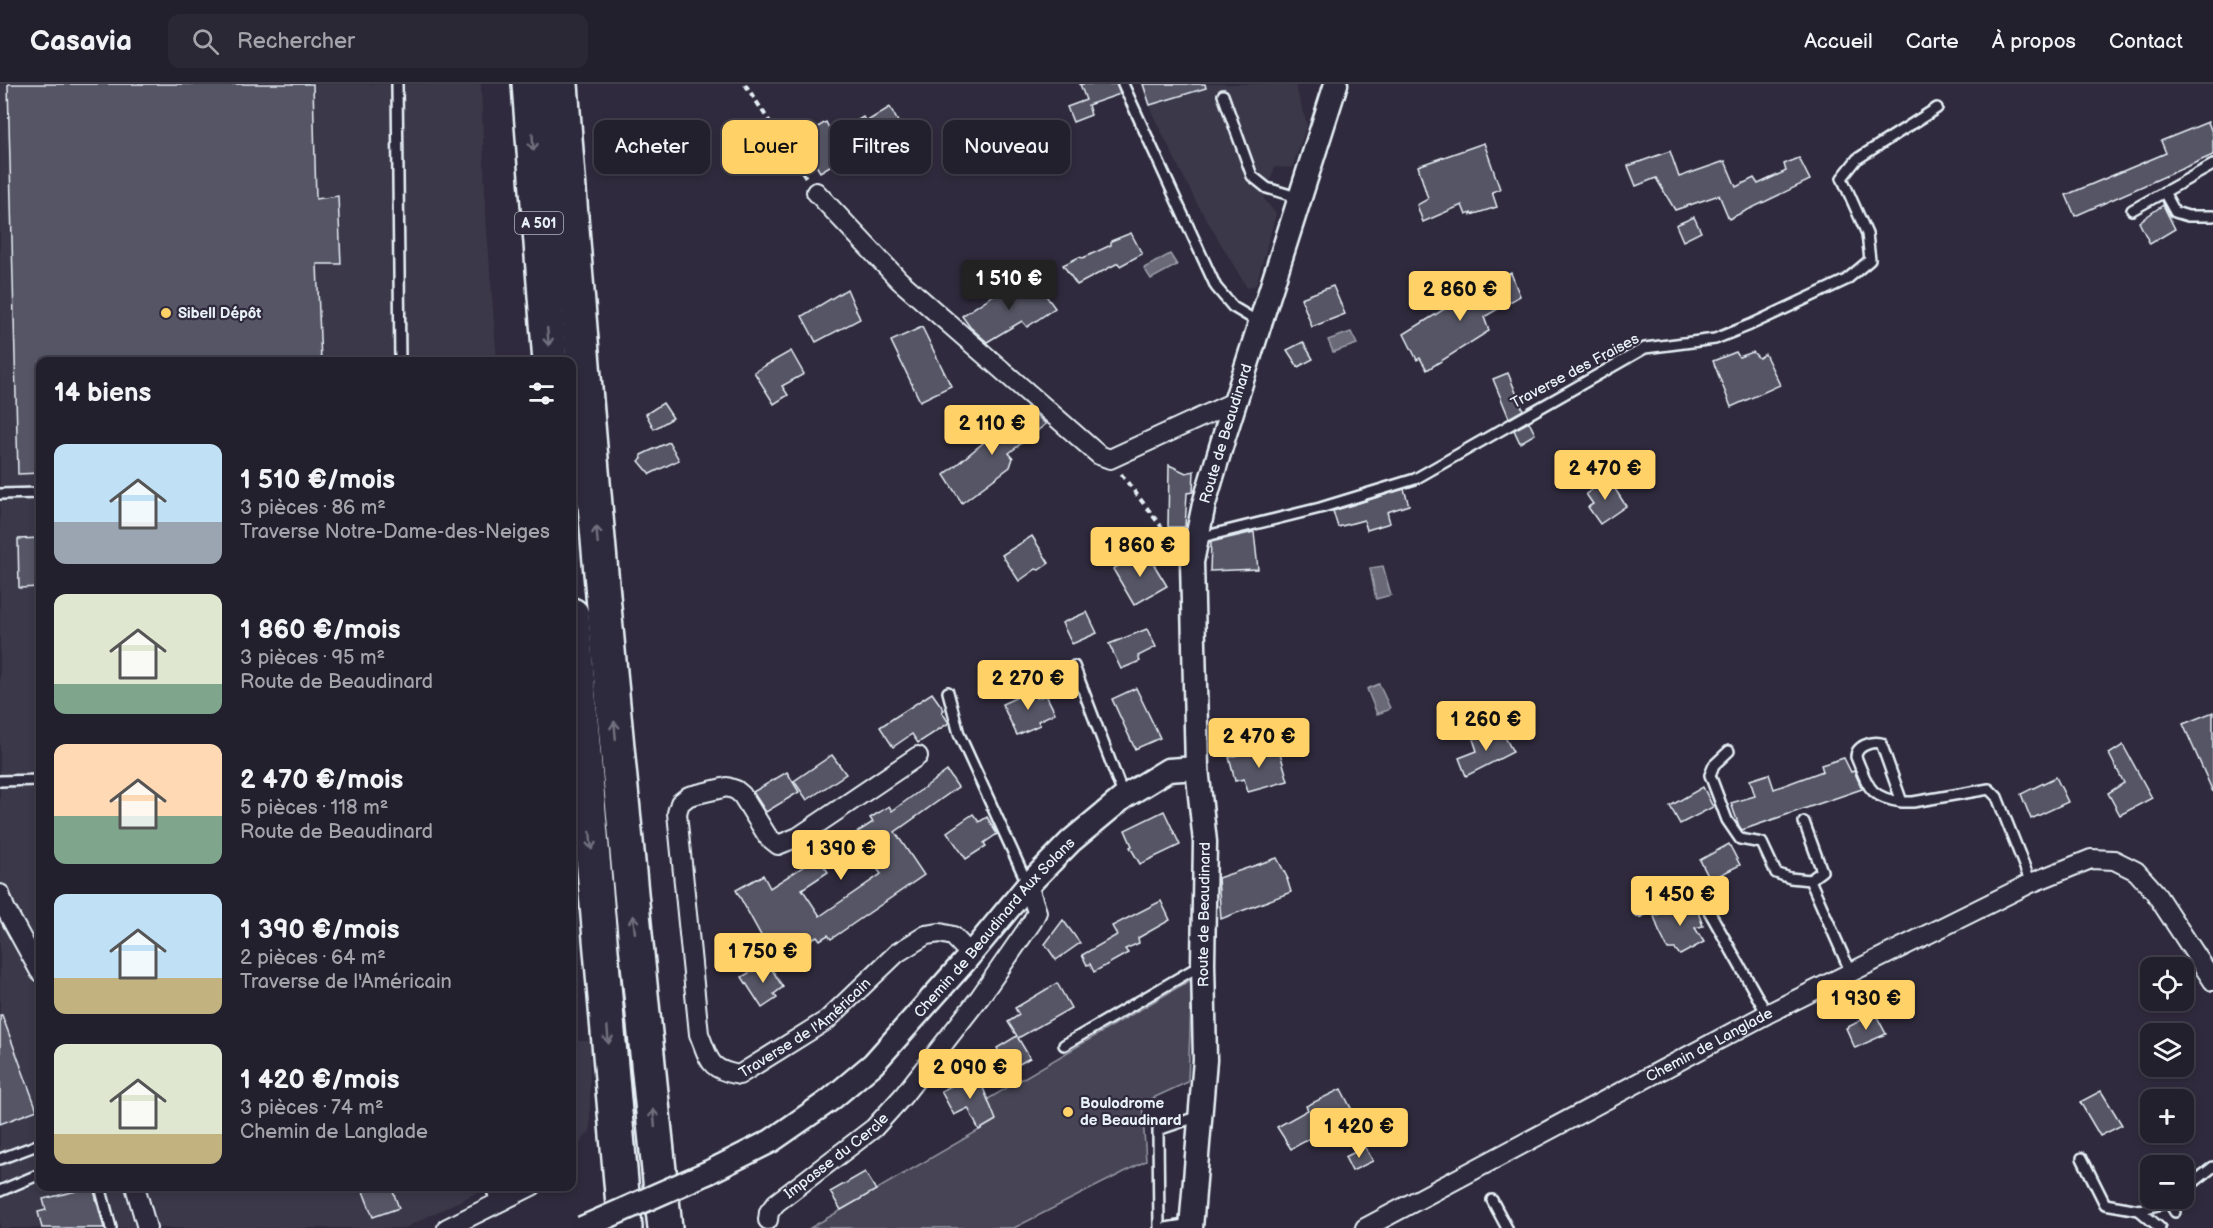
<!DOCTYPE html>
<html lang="fr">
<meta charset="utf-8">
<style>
:root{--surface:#23202e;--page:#2b2836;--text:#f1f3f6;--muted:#a3a3aa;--line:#403e4a;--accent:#ffd166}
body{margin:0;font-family:"Balsamiq Sans",sans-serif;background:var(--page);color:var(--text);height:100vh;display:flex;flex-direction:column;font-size:22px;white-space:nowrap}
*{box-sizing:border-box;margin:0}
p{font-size:20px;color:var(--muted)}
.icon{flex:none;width:33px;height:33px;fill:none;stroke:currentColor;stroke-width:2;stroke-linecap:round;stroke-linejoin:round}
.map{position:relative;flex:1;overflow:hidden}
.details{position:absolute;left:36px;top:273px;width:540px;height:834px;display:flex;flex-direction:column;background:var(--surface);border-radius:12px;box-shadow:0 3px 9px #0003,0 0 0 2px var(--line)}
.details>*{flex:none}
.guide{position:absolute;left:594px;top:36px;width:570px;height:54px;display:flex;gap:12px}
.buttons{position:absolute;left:2140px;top:873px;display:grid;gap:12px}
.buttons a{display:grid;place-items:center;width:54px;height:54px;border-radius:12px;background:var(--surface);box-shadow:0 3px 9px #0003,0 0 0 2px var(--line);font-size:30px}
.price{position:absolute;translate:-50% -51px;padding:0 14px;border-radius:6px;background:var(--accent);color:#111;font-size:20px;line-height:39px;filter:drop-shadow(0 2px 3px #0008)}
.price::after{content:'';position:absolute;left:50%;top:36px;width:18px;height:14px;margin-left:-9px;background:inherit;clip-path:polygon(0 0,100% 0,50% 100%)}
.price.current{background:#222;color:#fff}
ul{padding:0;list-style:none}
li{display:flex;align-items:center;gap:18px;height:150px;padding:0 18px}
li span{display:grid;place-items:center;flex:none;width:168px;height:120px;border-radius:12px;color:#555}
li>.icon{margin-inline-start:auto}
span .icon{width:72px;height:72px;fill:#fffc;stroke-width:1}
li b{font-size:26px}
h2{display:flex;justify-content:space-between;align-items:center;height:72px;padding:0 18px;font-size:26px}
.tag{padding:0 21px;border-radius:12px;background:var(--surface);box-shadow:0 3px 9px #0003,0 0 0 2px var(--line);font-size:21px;line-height:54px}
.tag.current{background:var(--accent);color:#111}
header{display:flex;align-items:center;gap:36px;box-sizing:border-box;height:84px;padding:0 30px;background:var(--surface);border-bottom:2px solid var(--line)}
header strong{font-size:28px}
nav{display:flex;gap:33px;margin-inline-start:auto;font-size:21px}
.search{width:420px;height:54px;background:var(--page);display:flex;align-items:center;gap:15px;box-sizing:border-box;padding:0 21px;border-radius:12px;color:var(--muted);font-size:22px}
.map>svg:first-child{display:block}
.built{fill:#3b3749}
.green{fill:#464455;stroke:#979aa6;stroke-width:1.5}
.water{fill:#696978;stroke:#9c9fab;stroke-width:1.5}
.building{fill:#575565;stroke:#e8f1f8;stroke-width:1.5}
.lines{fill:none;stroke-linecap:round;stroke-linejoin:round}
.service-casing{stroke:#e8f1f8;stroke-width:14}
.minor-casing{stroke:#e8f1f8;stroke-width:22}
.tertiary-casing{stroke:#e8f1f8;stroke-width:27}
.motorway-casing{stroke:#e8f1f8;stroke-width:38}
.path{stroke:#e8f1f8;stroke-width:4;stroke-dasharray:6 4.5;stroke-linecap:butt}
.service{stroke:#2f2a3d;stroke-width:9}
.minor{stroke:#2f2a3d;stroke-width:18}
.tertiary{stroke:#2f2a3d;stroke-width:22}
.motorway{stroke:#2f2a3d;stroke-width:33}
.tertiary-bridge-casing{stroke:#e8f1f8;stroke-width:27;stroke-linecap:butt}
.tertiary-bridge{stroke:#2f2a3d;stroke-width:22}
.oneway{stroke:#70707e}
.poi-dot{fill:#ffd166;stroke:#2f2a3d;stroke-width:2}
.labels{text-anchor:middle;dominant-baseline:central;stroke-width:4.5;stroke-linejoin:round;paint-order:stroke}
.shield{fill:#2f2a3d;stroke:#b0b5c0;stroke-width:1.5}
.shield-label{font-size:14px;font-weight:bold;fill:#e8f1f8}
.poi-label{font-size:15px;font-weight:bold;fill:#e8f1f8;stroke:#2f2a3d;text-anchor:start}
.street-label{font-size:15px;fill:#e8f1f8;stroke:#2f2a3d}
</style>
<header>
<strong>Casavia</strong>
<div class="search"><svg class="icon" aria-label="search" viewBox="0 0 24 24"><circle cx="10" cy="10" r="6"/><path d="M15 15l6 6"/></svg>Rechercher</div>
<nav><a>Accueil</a><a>Carte</a><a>À propos</a><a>Contact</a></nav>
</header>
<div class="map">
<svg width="2213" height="1144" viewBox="0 0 2213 1144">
<rect width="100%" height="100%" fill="#2f2a3d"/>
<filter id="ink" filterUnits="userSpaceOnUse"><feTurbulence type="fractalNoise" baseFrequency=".0167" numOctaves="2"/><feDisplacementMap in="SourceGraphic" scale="12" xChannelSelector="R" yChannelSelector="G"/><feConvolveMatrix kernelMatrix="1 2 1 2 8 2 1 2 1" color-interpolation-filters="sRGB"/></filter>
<g filter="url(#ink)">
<g class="built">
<path d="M0,0H481L486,131L497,277L40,278V1102L488,1103L405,1144H0Z"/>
<path d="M1141,0H1295L1307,41L1292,84L1275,83L1264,115L1276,130L1256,201L1247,204L1195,116L1148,21Z"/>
<path d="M572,957H590V1047L572,1069Z"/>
</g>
<path class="green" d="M1192,895L1188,998L1142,1019L1146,1077L1014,1144H810L995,1037L988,1015Z"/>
<g class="water">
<path d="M1170,170L1177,181L1151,195L1144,184Z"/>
<path d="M1351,248L1357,260L1333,268L1328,256Z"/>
<path d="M1383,482L1391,511L1376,515L1370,484Z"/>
<path d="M1379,600L1390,624L1388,626L1377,630L1367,605Z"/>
</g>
<g class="building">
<path d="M8,0H313L316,115L338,112L341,180H317L321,278H40V389L18,390Z"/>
<path d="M1080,0H1116L1120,10L1088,21L1091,31L1073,38L1067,23L1086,16Z"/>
<path d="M1143,0H1205L1206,4L1150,21Z"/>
<path d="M890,23L903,47L876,62L873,56L820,88L799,54L826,38L831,48L842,42L843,45L863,33L866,38Z"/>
<path d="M2208,38L2213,51V71L2075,132L2066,111L2166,69L2161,57Z"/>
<path d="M1484,59L1500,105L1492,108L1497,123L1471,131V129L1466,131L1462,121L1423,138L1417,121L1428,115L1418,82Z"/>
<path d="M1670,67L1679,93L1725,77L1736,103L1754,94L1758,100L1786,87L1784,80L1799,74L1810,96L1729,135L1719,111L1675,126L1656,94L1636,102L1628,82Z"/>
<path d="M2163,121L2175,145L2150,160L2139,138Z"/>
<path d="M1694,133L1701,148L1683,157L1676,141Z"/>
<path d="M1131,149L1142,170L1120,182L1118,179L1077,201L1063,181L1079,173L1083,174L1111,161V157Z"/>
<path d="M1511,189L1520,212L1484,233L1489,247L1427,286L1420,274L1417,276L1404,250L1467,211Z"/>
<path d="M1033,194L1055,224L1027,243L1022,237L987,258L970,243L962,232L1001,206L1005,211Z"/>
<path d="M1333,202L1345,230L1312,243L1301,214Z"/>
<path d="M847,205L860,235L816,258L802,232Z"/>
<path d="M922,243L951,302L920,317L891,257Z"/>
<path d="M1303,258L1313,275L1298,283L1287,266Z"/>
<path d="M791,267L804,290L782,302L788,311L774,320L754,288Z"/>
<path d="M1736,268L1739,273L1753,268L1759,274L1765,270L1780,301L1731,323L1713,277Z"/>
<path d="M1508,289L1523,326L1509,334L1493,295Z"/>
<path d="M663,319L673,334L654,345L646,330Z"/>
<path d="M1027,323L1046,340L1009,369L1013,374L1010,383L962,419L944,391Z"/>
<path d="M1529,338L1535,350L1520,359L1514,346Z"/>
<path d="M669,358L679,376L650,390L639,377L642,375L641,371Z"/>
<path d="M1169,381L1186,389L1194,387L1193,408L1187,409L1185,443H1168Z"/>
<path d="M1608,394L1626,422L1600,440L1588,423L1593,420L1586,410Z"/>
<path d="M1404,405L1409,421L1387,428L1390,439L1367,446L1364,436L1338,443L1333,427Z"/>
<path d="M1254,448L1258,485L1210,487L1211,458Z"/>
<path d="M1032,452L1049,479L1039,486L1036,485L1019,497L1002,471Z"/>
<path d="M40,454V503L19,504L18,455Z"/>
<path d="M1145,466L1167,502L1134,521L1113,485Z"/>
<path d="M1087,528L1097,549L1072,560L1062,539Z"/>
<path d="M1147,545L1156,563L1138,572L1140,577L1121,585L1109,560Z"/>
<path d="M1136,604L1160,654L1135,665L1112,615Z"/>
<path d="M1033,606L1037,614L1046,611L1055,629L1038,637L1040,641L1017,651L1002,620Z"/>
<path d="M932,609L944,626L942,628L949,639L918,659L912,650L893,663L880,643Z"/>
<path d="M2213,628V708L2183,640Z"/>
<path d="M1500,644L1513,668L1466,692L1459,674L1477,667L1473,655Z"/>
<path d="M2123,661L2152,714L2120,731L2108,709L2124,699L2109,670Z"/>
<path d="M1278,662L1288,697L1248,708L1244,695L1235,697L1229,673Z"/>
<path d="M832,671L846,690L807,716L794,697Z"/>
<path d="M1844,674L1851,688L1854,687L1862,705L1742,746L1739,742L1731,719L1755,712L1750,696L1769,690L1774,705L1823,687L1821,681Z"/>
<path d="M947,687L958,703L895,748L924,791L831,855L828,851L820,856L817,852L774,875L736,806L763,791L770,804L818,773L828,788L802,805L820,832L881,790L853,751L873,738L870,734L889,722L892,727Z"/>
<path d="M787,688L799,708L766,728L753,708Z"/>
<path d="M2056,693L2068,718L2031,735L2021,710Z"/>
<path d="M1703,703L1713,723L1680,740L1670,722Z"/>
<path d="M1164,727L1180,761L1140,780L1130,763L1132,762L1125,746Z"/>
<path d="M973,730L979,738L987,733L997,750L984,759L986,762L966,775L947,748Z"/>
<path d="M1729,760L1740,781L1710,796L1700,776Z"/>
<path d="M1277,774L1288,795H1287L1291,808L1221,835L1218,794Z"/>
<path d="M1693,814L1703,842L1695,844L1704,858L1680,871L1675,865H1668L1659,847L1654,832Z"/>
<path d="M1161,817L1170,836L1138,854L1139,859L1125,865L1128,869L1094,888L1090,880L1087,881L1082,871L1117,851L1112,842Z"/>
<path d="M1063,836L1080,859L1056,876L1045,860Z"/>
<path d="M767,878L783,903L774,910L777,914L762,924L742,893Z"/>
<path d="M1057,899L1071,924L1018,954L1030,974L1000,991L993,977L1001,972L997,964L1017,952L1008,938L1019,931L1015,924Z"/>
<path d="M1875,929L1886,950L1855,964L1846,944Z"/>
<path d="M0,931H2L37,1026L0,1040Z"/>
<path d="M977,989L996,1036L979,1046L968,1024L954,1031L941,1007Z"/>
<path d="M1341,1005L1354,1030L1291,1065L1277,1043L1308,1026L1306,1022Z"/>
<path d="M2101,1007L2122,1041L2100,1052L2080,1018Z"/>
<path d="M1365,1063L1373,1077L1352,1087L1345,1073Z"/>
<path d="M865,1088L876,1106L841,1126L830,1108Z"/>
<path d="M361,1102H391L399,1124L373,1133Z"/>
<path d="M93,1103L104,1144H42L38,1128L46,1126L43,1115Z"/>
</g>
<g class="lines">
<defs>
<g id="service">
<path d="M397,0L400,278"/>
<path d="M1123,0L1216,203L1233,223L1260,239"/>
<path d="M1223,11L1252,92L1267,104L1300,114"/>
<path d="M2164,108L2175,128L2188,132H2213"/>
<path d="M2132,126L2213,81"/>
<path d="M0,410L40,409"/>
<path d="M1198,454L1320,424L1415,395L1645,264L1715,255L1750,241L1846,196L1870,176L1867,150L1842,94L1857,75L1937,24"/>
<path d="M1074,582L1124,713"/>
<path d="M948,608L959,650L1028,801"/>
<path d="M1729,667L1714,681L1710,691L1727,736L1740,755L1762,759L1776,789L1790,794L1810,796L1851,889"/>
<path d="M0,697L40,696"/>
<path d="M1902,718C1868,714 1868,701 1856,673C1856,662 1871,657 1881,659L1902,718H1913L1989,705L1997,713L2031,799"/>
<path d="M1804,738L1822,787L1810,796"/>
<path d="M1639,827L1679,805H1691L1700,811L1767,930"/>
<path d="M1064,961L1201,881"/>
<path d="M2082,1074L2105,1120L2139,1126L2169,1118L2175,1128"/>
<path d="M0,1075L40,1060"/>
<path d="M100,1102L111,1144"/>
<path d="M491,1102L496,1120"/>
<path d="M2184,1106L2213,1083"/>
<path d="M0,1107L40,1090"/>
<path d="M1492,1116L1507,1144"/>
<path d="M2139,1126L2160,1144"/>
<path d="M1159,1144L1158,1046L1199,1032"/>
<path d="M1166,1144L1191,1140"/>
</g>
<g id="minor">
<path d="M816,108L899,196L1099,371L1110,375L1236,317"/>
<path id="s1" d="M918,672L798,753L778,761L768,753L742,711L736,706L727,703L689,712L680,719L677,729L699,950C710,977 708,985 739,991L827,936L897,869L926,851L940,849L953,852L970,870"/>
<path d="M0,810L5,824L40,888"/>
<path d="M135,1102L147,1144"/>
<path id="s2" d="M768,1136L769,1128L776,1119L874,1044L903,1012L980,913L1032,838L1037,828L1028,801"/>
<path d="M447,1144L532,1102"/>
<path id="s3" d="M1365,1144L1767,930L2031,799L2091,775L2114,776L2136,787L2154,807L2213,897"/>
</g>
<g id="tertiary">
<path id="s4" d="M709,1088L771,1057L830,1016L873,980L965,877L1028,801L1071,757L1124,713L1168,686L1197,684"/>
<path id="s5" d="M1191,1144L1205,976L1203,879L1205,758L1197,684L1192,478L1204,420L1223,356L1336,0"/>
</g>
<g id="motorway">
<path d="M529,0L550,278"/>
<path d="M561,0C589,382 625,763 665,1144"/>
<path d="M572,531L625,1144"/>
</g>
</defs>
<use href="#service" class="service-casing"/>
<use href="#minor" class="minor-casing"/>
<use href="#tertiary" class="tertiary-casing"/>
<use href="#motorway" class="motorway-casing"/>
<g class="path">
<path d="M745,0L807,95"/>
<path d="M1121,390L1167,450L1176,459"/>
</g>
<use href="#service" class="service"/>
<use href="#minor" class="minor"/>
<use href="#tertiary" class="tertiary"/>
<use href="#motorway" class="motorway"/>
<defs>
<path id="tertiary-bridge" d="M582,1144L709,1088"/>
</defs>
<use href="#tertiary-bridge" class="tertiary-bridge-casing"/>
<use href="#tertiary-bridge" class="tertiary-bridge"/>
</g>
<defs><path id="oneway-shaft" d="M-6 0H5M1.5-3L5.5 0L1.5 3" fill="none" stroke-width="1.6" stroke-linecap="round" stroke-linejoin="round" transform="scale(1.5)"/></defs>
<g class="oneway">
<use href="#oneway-shaft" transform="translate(533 58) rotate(86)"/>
<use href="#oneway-shaft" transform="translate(548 253) rotate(85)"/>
<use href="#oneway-shaft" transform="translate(597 451) rotate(-95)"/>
<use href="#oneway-shaft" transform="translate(615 646) rotate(-95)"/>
<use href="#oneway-shaft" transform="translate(591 757) rotate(85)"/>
<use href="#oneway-shaft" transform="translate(634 840) rotate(-96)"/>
<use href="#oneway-shaft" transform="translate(608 951) rotate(85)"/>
<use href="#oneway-shaft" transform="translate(654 1034) rotate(-96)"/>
</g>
</g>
<g class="poi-dot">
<circle cx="166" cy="229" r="6"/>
<circle cx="1068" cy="1028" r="6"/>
</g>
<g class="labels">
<rect class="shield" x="515" y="128" width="48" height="22" rx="4.5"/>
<g class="shield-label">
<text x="539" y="139">A 501</text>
</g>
<g class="poi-label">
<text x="178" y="229">Sibell Dépôt</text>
<text x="1080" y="1019">Boulodrome<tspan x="1080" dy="17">de Beaudinard</tspan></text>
</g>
<g class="street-label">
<text transform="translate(1575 287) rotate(-28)">Traverse des Fraises</text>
<text stroke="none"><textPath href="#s5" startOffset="800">Route de Beaudinard</textPath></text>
<text stroke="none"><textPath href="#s5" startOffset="314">Route de Beaudinard</textPath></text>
<text stroke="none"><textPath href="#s4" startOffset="380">Chemin de Beaudinard Aux Solans</textPath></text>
<text stroke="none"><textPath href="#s1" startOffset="672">Traverse de l'Américain</textPath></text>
<text stroke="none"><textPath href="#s3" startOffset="390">Chemin de Langlade</textPath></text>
<text stroke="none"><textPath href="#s2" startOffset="96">Impasse du Cercle</textPath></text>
</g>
</g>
</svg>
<div class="buttons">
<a><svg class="icon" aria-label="locate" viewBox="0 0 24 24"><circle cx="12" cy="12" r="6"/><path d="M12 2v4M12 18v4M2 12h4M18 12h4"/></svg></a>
<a><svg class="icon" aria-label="layers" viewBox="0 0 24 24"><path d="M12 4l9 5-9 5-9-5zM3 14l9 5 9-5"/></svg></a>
<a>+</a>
<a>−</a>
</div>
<b class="price current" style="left:1009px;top:227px">1 510 €</b>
<b class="price" style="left:1460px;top:238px">2 860 €</b>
<b class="price" style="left:992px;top:372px">2 110 €</b>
<b class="price" style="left:1605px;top:417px">2 470 €</b>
<b class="price" style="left:1140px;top:494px">1 860 €</b>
<b class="price" style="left:1028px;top:627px">2 270 €</b>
<b class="price" style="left:1486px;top:668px">1 260 €</b>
<b class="price" style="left:1259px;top:685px">2 470 €</b>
<b class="price" style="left:841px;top:797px">1 390 €</b>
<b class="price" style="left:1680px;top:843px">1 450 €</b>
<b class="price" style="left:763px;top:900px">1 750 €</b>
<b class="price" style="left:1866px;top:947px">1 930 €</b>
<b class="price" style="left:970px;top:1016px">2 090 €</b>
<b class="price" style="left:1359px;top:1075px">1 420 €</b>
<div class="guide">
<a class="tag">Acheter</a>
<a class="tag current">Louer</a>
<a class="tag">Filtres</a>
<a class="tag">Nouveau</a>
</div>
<section class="details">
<h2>14 biens<svg class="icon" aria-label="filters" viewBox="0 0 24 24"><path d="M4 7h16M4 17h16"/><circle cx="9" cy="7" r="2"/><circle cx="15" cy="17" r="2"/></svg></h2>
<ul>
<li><span style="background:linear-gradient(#bfe0f5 65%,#9aa5b1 0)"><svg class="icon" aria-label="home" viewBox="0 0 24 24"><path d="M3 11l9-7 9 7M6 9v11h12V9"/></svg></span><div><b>1 510 €/mois</b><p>3 pièces · 86 m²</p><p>Traverse Notre-Dame-des-Neiges</p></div></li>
<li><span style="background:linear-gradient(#dfe7d0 75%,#7fa58c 0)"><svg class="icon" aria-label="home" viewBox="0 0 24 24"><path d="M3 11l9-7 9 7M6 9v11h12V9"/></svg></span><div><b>1 860 €/mois</b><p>3 pièces · 95 m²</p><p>Route de Beaudinard</p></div></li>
<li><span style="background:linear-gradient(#ffd9b3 60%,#7fa58c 0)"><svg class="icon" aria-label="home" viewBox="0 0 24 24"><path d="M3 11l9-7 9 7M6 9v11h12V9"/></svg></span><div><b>2 470 €/mois</b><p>5 pièces · 118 m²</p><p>Route de Beaudinard</p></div></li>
<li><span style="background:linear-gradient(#bfe0f5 70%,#c2b280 0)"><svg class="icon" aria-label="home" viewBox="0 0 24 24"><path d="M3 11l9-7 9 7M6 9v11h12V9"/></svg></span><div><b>1 390 €/mois</b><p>2 pièces · 64 m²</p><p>Traverse de l'Américain</p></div></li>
<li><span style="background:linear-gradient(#dfe7d0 75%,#c2b280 0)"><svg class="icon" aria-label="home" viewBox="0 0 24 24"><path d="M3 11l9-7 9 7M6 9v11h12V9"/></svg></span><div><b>1 420 €/mois</b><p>3 pièces · 74 m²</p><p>Chemin de Langlade</p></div></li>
</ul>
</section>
</div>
